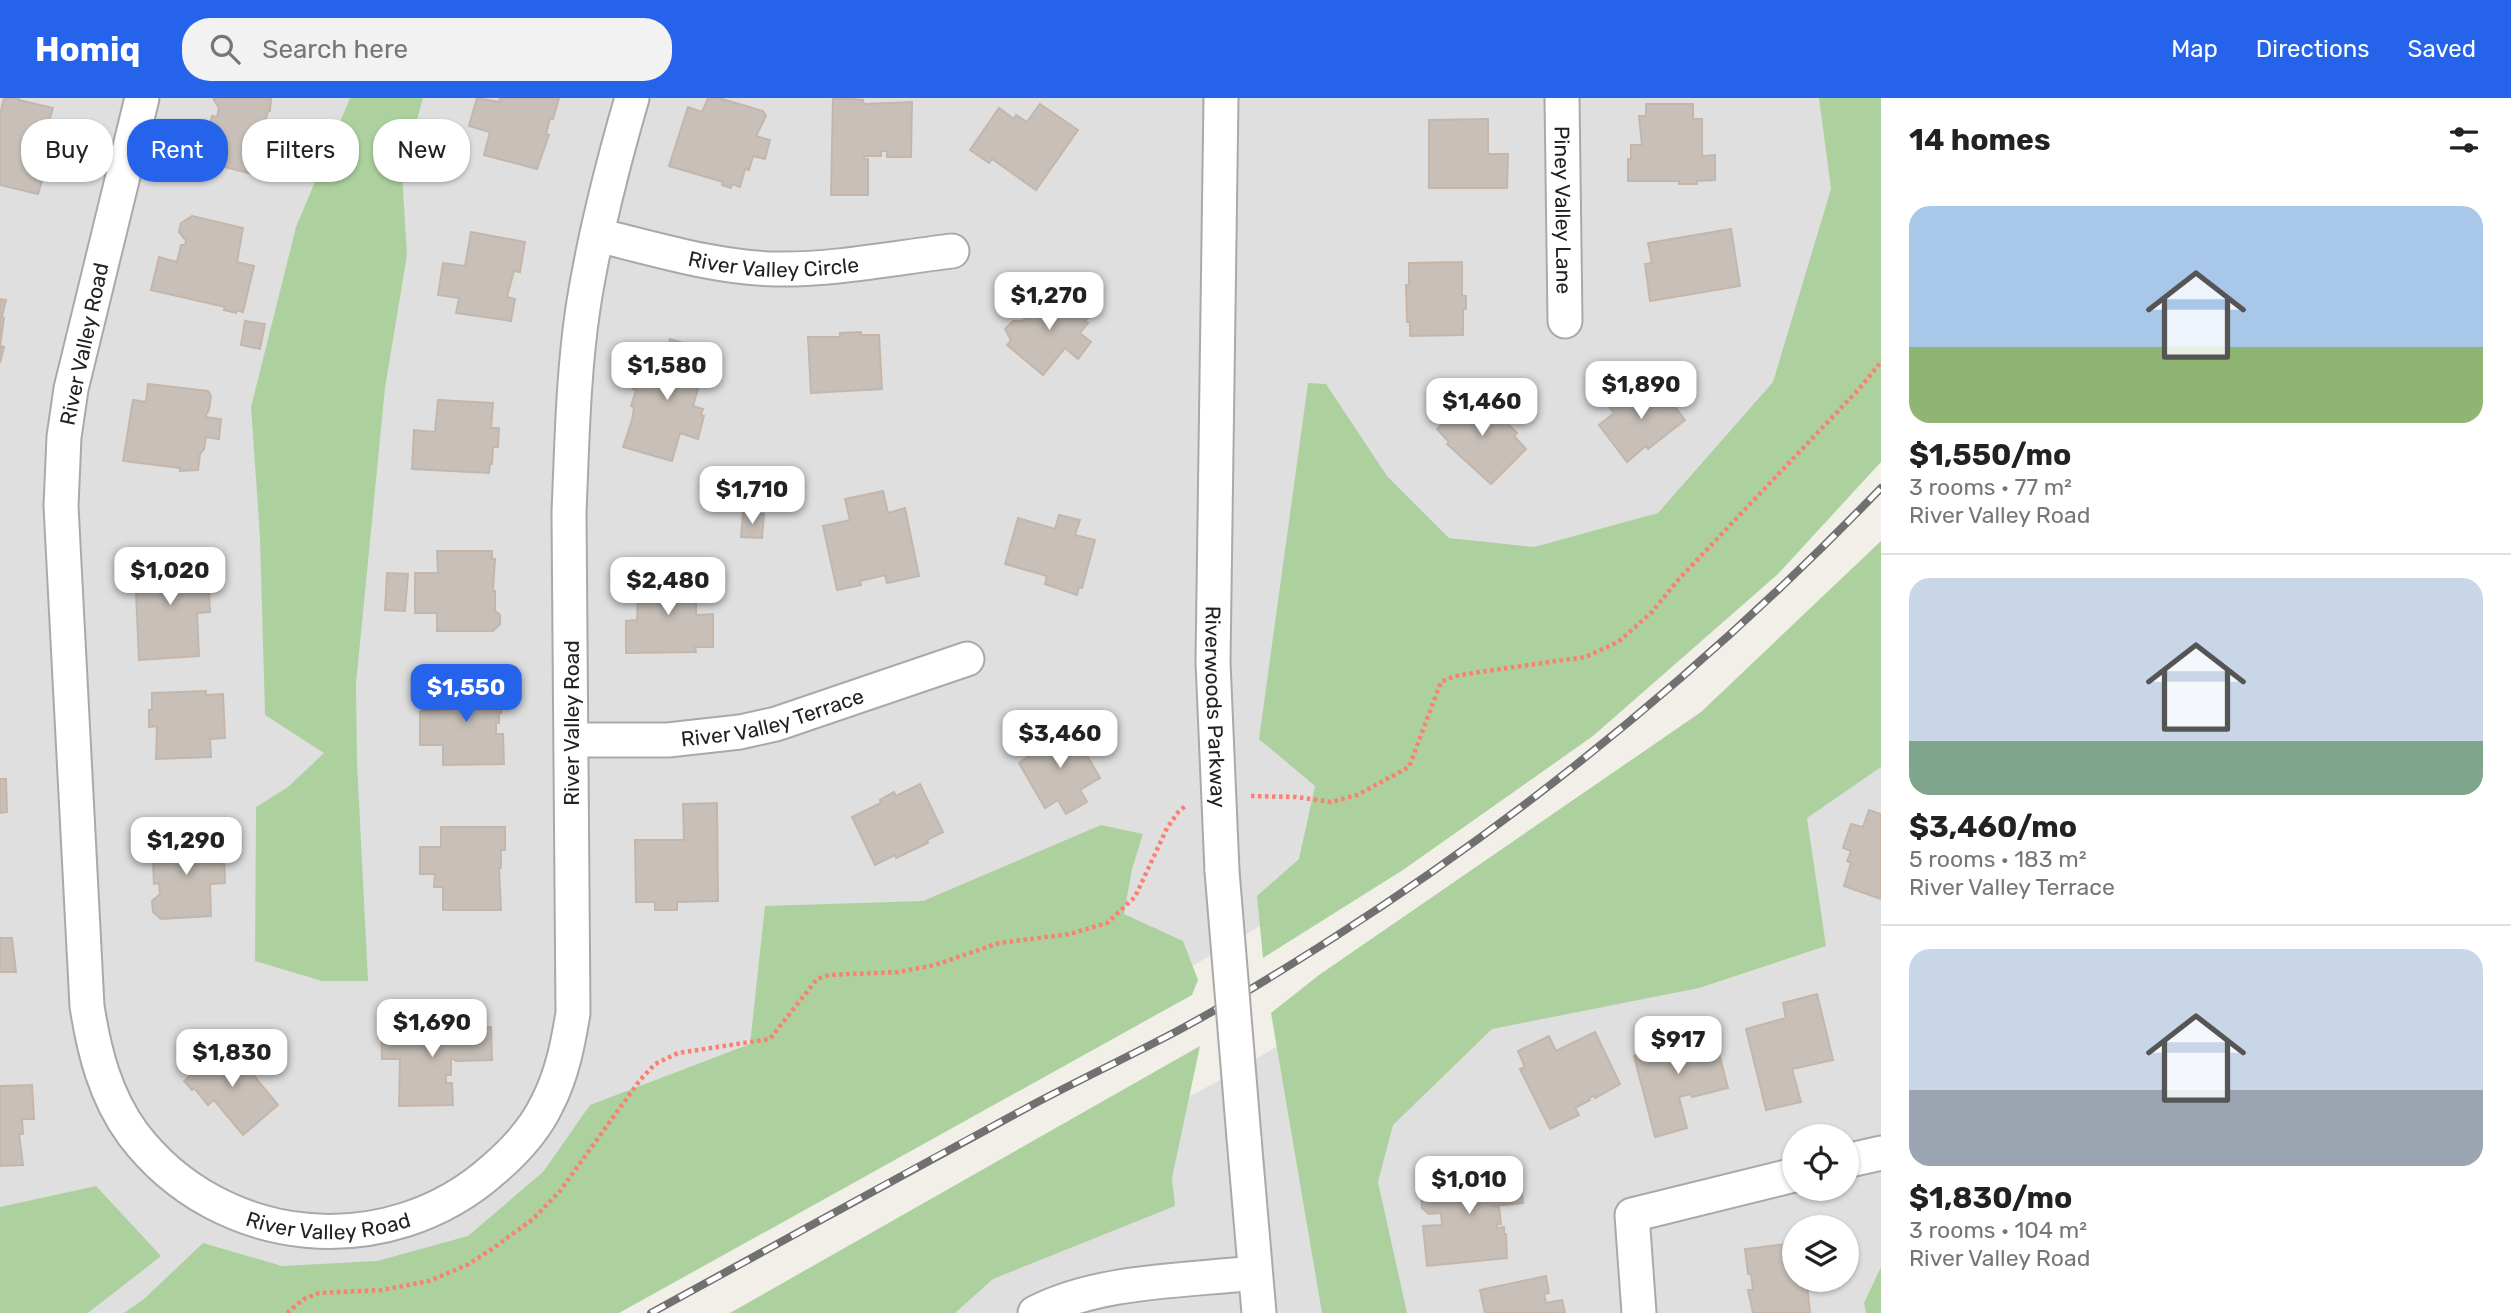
<!DOCTYPE html>
<meta charset="utf-8">
<style>
:root{--surface:#fff;--page:#f2f2f2;--text:#222;--muted:#767676;--line:#e0e0e0;--accent:#2563eb}
body{margin:0;font-family:Rubik,sans-serif;background:var(--page);color:var(--text);height:100vh;display:flex;flex-direction:column;font-size:26px;white-space:nowrap}
*{box-sizing:border-box;margin:0}
p{font-size:23px;color:var(--muted)}
.icon{flex:none;width:38px;height:38px;fill:none;stroke:currentColor;stroke-width:2;stroke-linecap:round;stroke-linejoin:round}
.map{position:relative;flex:1;overflow:hidden}
.details{display:flex;flex-direction:column;background:var(--surface);width:630px}
.details>*{flex:none}
.banner{position:absolute;left:21px;top:21px;width:665px;height:63px;display:flex;gap:14px}
.tools{position:absolute;left:1782px;top:1026px;display:grid;gap:14px}
.tools a{display:grid;place-items:center;width:77px;height:77px;border-radius:50%;background:var(--surface);box-shadow:0 2px 5px #0004;font-size:35px}
.price{position:absolute;translate:-50% -60px;padding:0 16px;border-radius:14px;background:#fff;color:#222;font-size:23px;line-height:46px;filter:drop-shadow(0 2px 4px #0008)}
.price::after{content:'';position:absolute;left:50%;top:42px;width:21px;height:16px;margin-left:-10px;background:inherit;clip-path:polygon(0 0,100% 0,50% 100%)}
.price.on{background:var(--accent);color:#fff}
ul{padding:0;list-style:none}
li{display:grid;align-content:center;gap:14px;height:371px;padding:0 28px}
li+li{border-top:2px solid var(--line)}
li span{display:grid;place-items:center;height:217px;border-radius:21px;color:#555}
li>.icon{margin-inline-start:auto}
span .icon{width:126px;height:126px;fill:#fffc;stroke-width:1}
li b{font-size:30px}
h2{display:flex;justify-content:space-between;align-items:center;height:84px;padding:0 28px;font-size:30px}
.chip{padding:0 24px;border-radius:28px;background:var(--surface);box-shadow:0 2px 5px #0004;font-size:24px;line-height:63px}
.chip.on{background:var(--accent);color:#fff}
header{display:flex;align-items:center;gap:42px;box-sizing:border-box;height:98px;padding:0 35px;background:var(--accent);color:#fff}
header strong{font-size:33px}
nav{display:flex;gap:38px;margin-inline-start:auto;font-size:24px}
.search{width:490px;height:63px;background:var(--page);display:flex;align-items:center;gap:18px;box-sizing:border-box;padding:0 24px;border-radius:28px;color:var(--muted);font-size:26px}
main{display:flex;flex:1;min-height:0}
.map>svg:first-child{display:block}
.residential{fill:#e0dfdf;fill-rule:evenodd}
.forest{fill:#add19e}
.building{fill:#c7bfb8;stroke:#c4b6ab;stroke-width:2}
.lines{fill:none;stroke-linecap:round;stroke-linejoin:round}
.minor-casing{stroke:#a9a9a9;stroke-width:37}
.path{stroke:#fa8072;stroke-width:4.5;stroke-dasharray:3.5 3.5;stroke-linecap:butt}
.minor{stroke:#fff;stroke-width:33}
.rail-casing{stroke:#707070;stroke-width:8}
.rail{stroke:#fff;stroke-width:5;stroke-dasharray:16;stroke-linecap:butt}
.minor-bridge-casing{stroke:#a9a9a9;stroke-width:37;stroke-linecap:butt}
.minor-bridge{stroke:#fff;stroke-width:33}
.labels{text-anchor:middle;dominant-baseline:central;stroke-width:7;stroke-linejoin:round;paint-order:stroke}
.street-label{font-size:21px;fill:#222;stroke:#fff}
</style>
<header>
<strong>Homiq</strong>
<div class="search"><svg class="icon" aria-label="search" viewBox="0 0 24 24"><circle cx="10" cy="10" r="6"/><path d="M15 15l6 6"/></svg>Search here</div>
<nav><a>Map</a><a>Directions</a><a>Saved</a></nav>
</header>
<main>
<div class="map">
<svg width="1881" height="1215" viewBox="0 0 1881 1215">
<rect width="100%" height="100%" fill="#f2efe9"/>
<g class="residential">
<path d="M0,0H1881V319L1305,801L1159,888L551,1215H0Z"/>
<path d="M1881,626V1215H785L1064,1063L1213,986L1364,897ZM1794,1038H1846V1090H1794ZM1794,1129H1846V1181H1794Z"/>
</g>
<g class="forest">
<path d="M350,0H423L402,75L407,157L385,290L356,586L357,664L368,883H322L255,863L256,709L288,689L324,655L265,617L260,439L251,309L296,129Z"/>
<path d="M1819,0H1881V364L1778,476L1593,638L1403,772L1263,860L1257,798L1299,761L1315,688L1259,641L1308,285L1326,286L1387,378L1449,440L1534,449L1658,415L1773,284L1831,91Z"/>
<path d="M1881,443V669L1807,720L1826,848L1699,890L1492,931L1393,1027L1378,1084L1407,1215H1322L1271,915L1319,877L1701,614Z"/>
<path d="M1101,727L1143,736L1132,771L1124,816L1183,843L1198,882L1192,897L619,1215H124L144,1201L203,1145L282,1168L377,1163L468,1138L543,1074L590,1007L750,946L765,808L923,803Z"/>
<path d="M1200,948L1172,1080L1175,1108L993,1181L955,1215H730Z"/>
<path d="M96,1088L161,1158L88,1215H0V1109Z"/>
<path d="M1881,1169V1215H1866L1864,1205Z"/>
</g>
<g class="building">
<path d="M4,0H19V2L53,10L44,40L52,41L48,57L50,58L38,96L0,87V16Z"/>
<path d="M213,0H271L270,13H268L264,28L281,32L274,59L260,56L259,62L256,61L252,76L209,65L211,57L207,56L211,40L206,39L212,18L217,19L219,10Z"/>
<path d="M477,0L499,4L500,0H559L553,21L550,20L546,36L549,37L537,71L484,57L490,34L469,28Z"/>
<path d="M708,0H719L763,13L766,18L756,38L770,42L765,61L753,58L749,72L745,71L740,89L732,86L731,90L722,87L723,84L669,68L688,9L702,14Z"/>
<path d="M839,0L863,2L864,6L912,4L911,59H887V53H881V58H864V61H868V97H831L833,1Z"/>
<path d="M1040,6L1078,32L1036,92L992,61L989,65L970,52L999,10L1014,21L1016,17L1027,24Z"/>
<path d="M1646,6H1693V21H1702V58L1715,57V82L1697,83V86H1679V83H1628V61H1631V47H1642L1639,18H1646Z"/>
<path d="M1488,21V56H1508L1507,90H1429V22Z"/>
<path d="M192,118L243,130L237,164L254,168L243,214L236,212V215L224,212L225,209L151,192L159,159L177,164L181,147H185L186,143L179,134L181,125Z"/>
<path d="M1731,131L1740,188L1650,203L1645,166L1652,165L1648,145Z"/>
<path d="M471,134L525,144L520,174L514,173L507,199L515,201L511,223L456,215L459,200L438,197L443,165L465,168Z"/>
<path d="M1462,164V198H1466V211H1463V237L1410,238V224H1407L1406,187H1409V165Z"/>
<path d="M1053,192L1088,220L1085,223L1088,225L1080,235L1091,244L1078,261L1065,250L1043,277L1007,247L1011,242L1005,231L1013,223H1023L1027,218L1025,216L1039,199L1044,203Z"/>
<path d="M0,201L6,202L2,219L4,220L0,248L4,249L0,265Z"/>
<path d="M245,223L265,226L260,251L241,247Z"/>
<path d="M861,234V237H879L882,291L811,295L808,239H840V235Z"/>
<path d="M670,241L709,253L693,308L703,311L701,317L704,318L698,341L680,335L672,363L623,349L632,322L634,309L631,308L636,292L633,291L639,269L661,275Z"/>
<path d="M1654,282L1685,322L1648,351L1646,348L1627,364L1599,327L1614,315L1610,310L1625,299L1628,303Z"/>
<path d="M148,286L208,293L211,298L209,312L205,319L221,321L219,341L206,339L204,351L200,356L198,372L180,373V370L123,363L133,302L146,304Z"/>
<path d="M1472,296L1479,303L1483,300L1517,335L1514,338L1526,351L1491,386L1447,346L1449,344L1437,331Z"/>
<path d="M438,302L493,305L491,330H499L498,349H493L492,366H490L489,375L412,371L414,332L435,334Z"/>
<path d="M883,393L888,415L905,410L919,478L887,485L885,477L860,483L861,487L837,492L823,428L850,422L845,401Z"/>
<path d="M743,415L764,416L762,440L741,439Z"/>
<path d="M1059,417L1080,422L1075,437L1095,442L1082,490L1079,489L1077,497L1045,486L1047,478L1005,466L1018,420L1055,431Z"/>
<path d="M193,451L195,491L209,490L210,514L197,515L199,558L139,562L136,494L155,493V488L148,489L146,454Z"/>
<path d="M437,453H492V461H495L493,493H495V512L493,511L500,517V526L493,533H437V515H415V475H438Z"/>
<path d="M387,475L408,476L405,513L385,512Z"/>
<path d="M696,476V517L713,516V549H695L696,554L626,555V523L637,522L639,477Z"/>
<path d="M501,583V615H499V625H496V636H503L504,666L443,667V647H420V613L442,612V584Z"/>
<path d="M206,593V597L223,596L225,640L210,641L211,659L156,661L157,628L149,629V612H152V595Z"/>
<path d="M1060,626L1070,628L1100,680L1080,692L1087,704L1066,716L1058,702L1045,710L1019,665L1043,648L1041,644L1048,640L1051,631Z"/>
<path d="M0,681H6L7,714L0,715Z"/>
<path d="M920,686L943,734L927,742L928,745L896,760L895,757L875,767L852,719L881,705L880,702L894,694L896,698Z"/>
<path d="M717,705L718,803L677,804V812H655V804H636L635,742H684L683,706Z"/>
<path d="M1869,712L1881,716V801L1844,788L1851,765L1847,763L1851,753L1843,750L1851,726L1863,729Z"/>
<path d="M441,729H505V752H501V770H499L501,812H443V789H434L435,776H420V749H441Z"/>
<path d="M207,736V751H210V756H224L225,785L210,786L211,818L161,821L153,814L152,803L160,796L159,785L154,786L153,764H157V747H161L160,738Z"/>
<path d="M0,840H12L16,874H0Z"/>
<path d="M1817,896L1833,962L1792,971L1801,1004L1766,1012L1746,931L1786,920L1783,905Z"/>
<path d="M1684,928L1688,944L1714,937L1728,990L1692,999L1691,996L1679,999L1687,1030L1655,1039L1634,958L1655,952L1651,937Z"/>
<path d="M491,929L492,962L456,963L451,960V977H446V985H452L453,1007L399,1008L400,961H382L381,930Z"/>
<path d="M1595,934L1620,986L1595,1000L1594,998L1589,1000L1590,1002L1575,1010L1579,1017L1550,1031L1520,971L1525,969L1518,953L1549,938L1556,953Z"/>
<path d="M227,945L278,1007L243,1037L214,1002L208,1007L194,990L192,992L184,983Z"/>
<path d="M32,987L34,1021H22L23,1036H19L23,1067L0,1068V988Z"/>
<path d="M1519,1070L1523,1105L1491,1108L1499,1109L1501,1126H1497V1130L1504,1129V1136H1506L1507,1160L1427,1168L1423,1128L1442,1127L1441,1115L1429,1116L1422,1110L1421,1092L1426,1086L1439,1085L1443,1079H1452L1458,1083L1468,1082V1075Z"/>
<path d="M1794,1145V1181H1813L1814,1185L1807,1186L1810,1215H1753L1748,1192H1753L1751,1176H1748L1745,1151Z"/>
<path d="M1546,1178L1549,1195L1544,1196L1546,1205L1562,1202L1565,1215H1485L1480,1192Z"/>
</g>
<g class="lines">
<defs>
<g id="minor">
<path id="s1" d="M142,0L71,291L64,339L61,408L87,908C94,953 105,998 133,1036C220,1151 388,1166 494,1071C515,1053 535,1031 547,1006C562,977 568,946 573,915L569,414C572,346 573,277 583,210C594,139 612,69 632,0"/>
<path id="s2" d="M1221,0L1213,564L1222,773"/>
<path id="s3" d="M1562,0L1565,223"/>
<path id="s4" d="M597,137C656,151 716,170 776,171C834,172 894,160 952,153"/>
<path id="s5" d="M572,642H668L740,634L776,626L967,561"/>
<path d="M1244,1040L1259,1215"/>
<path d="M1846,1063L1881,1055"/>
<path d="M1035,1215C1099,1182 1183,1183 1254,1175"/>
<path d="M1639,1215L1632,1117L1794,1077"/>
</g>
</defs>
<use href="#minor" class="minor-casing"/>
<g class="path">
<path d="M1251,698L1296,699L1331,704L1357,697L1409,669L1441,584L1455,578L1486,573L1585,559L1618,544L1651,515L1679,481L1859,291L1881,264"/>
<path d="M287,1215L304,1201L319,1195L382,1192L429,1183L467,1167L492,1151L533,1121L560,1093L640,982L655,966L678,955L770,941L817,881L829,877L898,874L935,867L999,845L1070,836L1107,825L1135,799L1167,730L1179,713L1187,707"/>
</g>
<use href="#minor" class="minor"/>
<defs>
<path id="rail" d="M651,1215C778,1146 905,1075 1032,1007C1081,981 1130,958 1179,932C1231,904 1283,872 1333,840C1533,712 1716,561 1881,390"/>
</defs>
<use href="#rail" class="rail-casing"/>
<use href="#rail" class="rail"/>
<defs>
<path id="minor-bridge" d="M1222,773L1244,1040"/>
</defs>
<use href="#minor-bridge" class="minor-bridge-casing"/>
<use href="#minor-bridge" class="minor-bridge"/>
</g>
<g class="labels">
<g class="street-label">
<text stroke="none"><textPath href="#s3" startOffset="112">Piney Valley Lane</textPath></text>
<text stroke="none"><textPath href="#s4" startOffset="180">River Valley Circle</textPath></text>
<text transform="translate(84 246) rotate(-78)">River Valley Road</text>
<text stroke="none"><textPath href="#s2" startOffset="609">Riverwoods Parkway</textPath></text>
<text stroke="none"><textPath href="#s5" startOffset="203">River Valley Terrace</textPath></text>
<text transform="translate(571 625) rotate(-90)">River Valley Road</text>
<text stroke="none"><textPath href="#s1" startOffset="1281">River Valley Road</textPath></text>
</g>
</g>
</svg>
<div class="tools">
<a><svg class="icon" aria-label="locate" viewBox="0 0 24 24"><circle cx="12" cy="12" r="6"/><path d="M12 2v4M12 18v4M2 12h4M18 12h4"/></svg></a>
<a><svg class="icon" aria-label="layers" viewBox="0 0 24 24"><path d="M12 4l9 5-9 5-9-5zM3 14l9 5 9-5"/></svg></a>
</div>
<b class="price" style="left:1049px;top:234px">$1,270</b>
<b class="price" style="left:667px;top:304px">$1,580</b>
<b class="price" style="left:1641px;top:323px">$1,890</b>
<b class="price" style="left:1482px;top:340px">$1,460</b>
<b class="price" style="left:752px;top:428px">$1,710</b>
<b class="price" style="left:170px;top:509px">$1,020</b>
<b class="price" style="left:668px;top:519px">$2,480</b>
<b class="price on" style="left:466px;top:626px">$1,550</b>
<b class="price" style="left:1060px;top:672px">$3,460</b>
<b class="price" style="left:186px;top:779px">$1,290</b>
<b class="price" style="left:432px;top:961px">$1,690</b>
<b class="price" style="left:1678px;top:978px">$917</b>
<b class="price" style="left:232px;top:991px">$1,830</b>
<b class="price" style="left:1469px;top:1118px">$1,010</b>
<div class="banner">
<a class="chip">Buy</a>
<a class="chip on">Rent</a>
<a class="chip">Filters</a>
<a class="chip">New</a>
</div>
</div>
<section class="details">
<h2>14 homes<svg class="icon" aria-label="filters" viewBox="0 0 24 24"><path d="M4 7h16M4 17h16"/><circle cx="9" cy="7" r="2"/><circle cx="15" cy="17" r="2"/></svg></h2>
<ul>
<li><span style="background:linear-gradient(#a9c7e8 65%,#8fb573 0)"><svg class="icon" aria-label="home" viewBox="0 0 24 24"><path d="M3 11l9-7 9 7M6 9v11h12V9"/></svg></span><div><b>$1,550/mo</b><p>3 rooms · 77 m²</p><p>River Valley Road</p></div></li>
<li><span style="background:linear-gradient(#c9d6e8 75%,#7fa58c 0)"><svg class="icon" aria-label="home" viewBox="0 0 24 24"><path d="M3 11l9-7 9 7M6 9v11h12V9"/></svg></span><div><b>$3,460/mo</b><p>5 rooms · 183 m²</p><p>River Valley Terrace</p></div></li>
<li><span style="background:linear-gradient(#c9d6e8 65%,#9aa5b1 0)"><svg class="icon" aria-label="home" viewBox="0 0 24 24"><path d="M3 11l9-7 9 7M6 9v11h12V9"/></svg></span><div><b>$1,830/mo</b><p>3 rooms · 104 m²</p><p>River Valley Road</p></div></li>
</ul>
</section>
</main>
